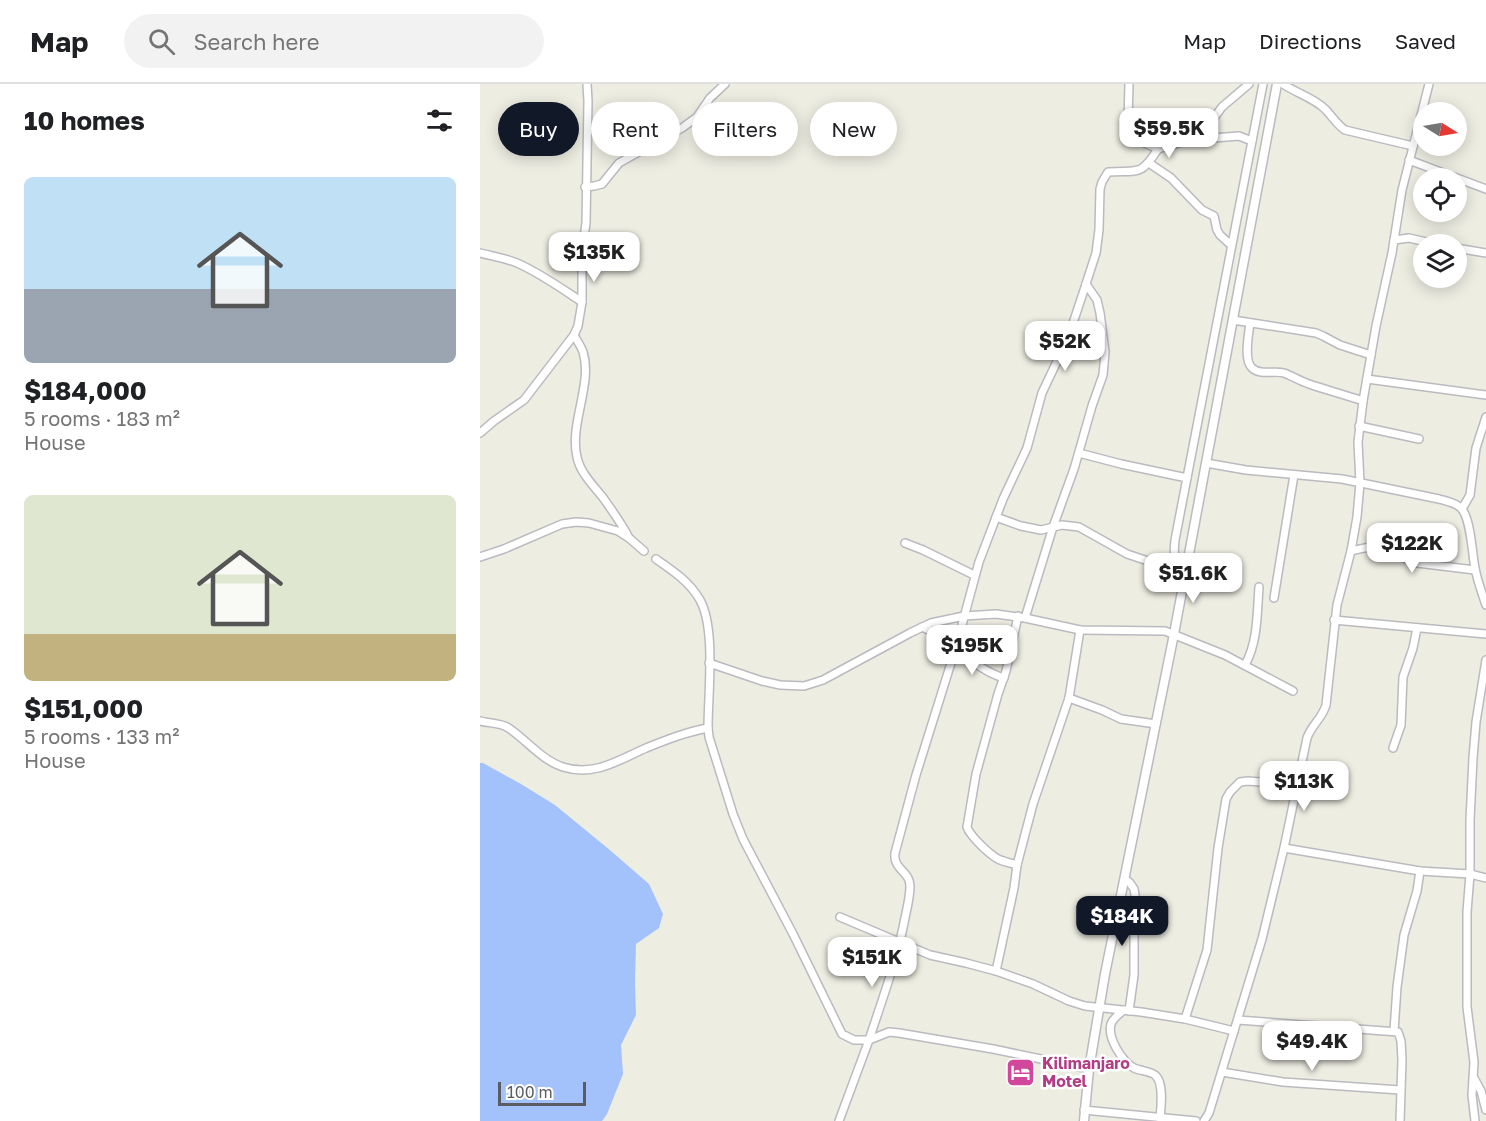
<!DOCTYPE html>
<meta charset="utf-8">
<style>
:root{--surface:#fff;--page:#f2f2f2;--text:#202124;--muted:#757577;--line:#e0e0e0;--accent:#111827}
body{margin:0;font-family:"Golos Text",sans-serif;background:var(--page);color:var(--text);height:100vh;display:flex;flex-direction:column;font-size:22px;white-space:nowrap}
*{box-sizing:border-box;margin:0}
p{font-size:20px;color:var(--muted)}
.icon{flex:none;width:33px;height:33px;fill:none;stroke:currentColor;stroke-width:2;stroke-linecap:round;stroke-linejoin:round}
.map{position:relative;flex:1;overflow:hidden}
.side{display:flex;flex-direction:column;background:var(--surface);width:480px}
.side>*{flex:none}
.top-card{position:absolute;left:18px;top:18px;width:570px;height:54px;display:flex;gap:12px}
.needle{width:39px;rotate:101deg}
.fabs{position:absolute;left:933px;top:18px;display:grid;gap:12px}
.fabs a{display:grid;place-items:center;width:54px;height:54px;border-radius:50%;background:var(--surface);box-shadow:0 3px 15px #0003;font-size:30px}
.scale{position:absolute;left:18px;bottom:15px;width:88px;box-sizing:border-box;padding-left:6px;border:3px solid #5a5c62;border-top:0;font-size:16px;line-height:21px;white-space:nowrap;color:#5a5c62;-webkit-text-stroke:4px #fff;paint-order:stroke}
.price{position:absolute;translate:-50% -51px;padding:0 14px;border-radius:12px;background:#fff;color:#222;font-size:20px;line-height:39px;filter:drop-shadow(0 2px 3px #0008)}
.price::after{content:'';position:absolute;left:50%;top:36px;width:18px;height:14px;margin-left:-9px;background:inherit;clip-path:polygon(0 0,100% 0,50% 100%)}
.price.selected{background:var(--accent);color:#fff}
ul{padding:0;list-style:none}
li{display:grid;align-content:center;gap:12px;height:318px;padding:0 24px}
li span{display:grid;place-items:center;height:186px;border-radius:9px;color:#555}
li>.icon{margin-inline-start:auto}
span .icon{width:108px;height:108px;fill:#fffc;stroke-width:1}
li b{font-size:26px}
h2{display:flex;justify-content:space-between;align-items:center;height:72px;padding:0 24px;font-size:26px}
.tag{padding:0 21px;border-radius:27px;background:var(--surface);box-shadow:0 3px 15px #0003;font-size:21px;line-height:54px}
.tag.selected{background:var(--accent);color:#fff}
header{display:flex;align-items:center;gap:36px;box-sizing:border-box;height:84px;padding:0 30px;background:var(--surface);border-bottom:2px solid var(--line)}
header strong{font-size:28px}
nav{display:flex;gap:33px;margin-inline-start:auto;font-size:21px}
.search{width:420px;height:54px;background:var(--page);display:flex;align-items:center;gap:15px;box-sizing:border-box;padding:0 21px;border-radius:33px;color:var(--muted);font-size:22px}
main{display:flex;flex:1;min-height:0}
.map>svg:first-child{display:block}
.water{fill:#a3c2fc}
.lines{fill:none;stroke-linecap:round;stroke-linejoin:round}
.minor-casing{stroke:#babac0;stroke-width:10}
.tertiary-casing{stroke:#babac0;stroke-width:11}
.minor{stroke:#fff;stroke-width:7}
.tertiary{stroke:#fff;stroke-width:8}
.labels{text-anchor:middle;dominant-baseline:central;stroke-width:5;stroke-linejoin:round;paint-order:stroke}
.hotel-label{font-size:16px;font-weight:bold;fill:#b23c85;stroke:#fff;text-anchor:start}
</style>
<header>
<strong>Map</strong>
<div class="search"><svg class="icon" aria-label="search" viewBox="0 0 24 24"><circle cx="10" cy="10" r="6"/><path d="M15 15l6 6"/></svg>Search here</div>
<nav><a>Map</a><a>Directions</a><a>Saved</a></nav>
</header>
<main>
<section class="side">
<h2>10 homes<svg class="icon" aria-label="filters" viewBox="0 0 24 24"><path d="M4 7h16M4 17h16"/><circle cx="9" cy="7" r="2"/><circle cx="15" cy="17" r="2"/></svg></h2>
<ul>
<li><span style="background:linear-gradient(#bfe0f5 60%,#9aa5b1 0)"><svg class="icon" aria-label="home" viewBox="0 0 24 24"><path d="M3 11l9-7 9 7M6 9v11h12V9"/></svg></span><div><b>$184,000</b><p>5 rooms · 183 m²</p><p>House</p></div></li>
<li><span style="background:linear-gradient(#dfe7d0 75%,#c2b280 0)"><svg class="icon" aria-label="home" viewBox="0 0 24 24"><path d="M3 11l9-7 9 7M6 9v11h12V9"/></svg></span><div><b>$151,000</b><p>5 rooms · 133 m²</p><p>House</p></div></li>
</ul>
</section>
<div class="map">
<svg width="1006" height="1037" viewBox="0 0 1006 1037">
<rect width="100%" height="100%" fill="#edede2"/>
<path class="water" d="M0,679H3L41,700L75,721L131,767L169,800L183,830L179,844L156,860L155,898L156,931L141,961L143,990L127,1030L122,1037H0Z"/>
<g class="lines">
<defs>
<g id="minor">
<path d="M649,0L648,37L651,45L656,53L662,58L678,65L699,59L723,49L742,23L769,0"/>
<path d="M803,0C816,9 834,14 845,25C852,32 857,41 865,46L933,62"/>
<path d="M723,49L733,54L759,52L772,57"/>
<path d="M929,76L1006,105"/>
<path d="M669,79L691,94L722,126L734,132L737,146L740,151L751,161"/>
<path d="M105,103L114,102L122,100L139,79L202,44L217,33L230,14L245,0"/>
<path d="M914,156L929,154L955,160"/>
<path d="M976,164L1006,169"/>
<path d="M0,169C12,172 25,174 37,179C60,189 81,204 102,218"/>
<path d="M753,236L836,249L843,252L860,261L891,271"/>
<path d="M770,239C769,249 763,276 772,284C781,292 794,286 804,289C812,292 820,297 829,300C847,306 865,311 883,317"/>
<path d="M94,251C97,257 101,262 103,268C113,300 89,340 97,373C100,389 114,402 124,415C133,428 142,440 149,454"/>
<path d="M887,295L1006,311"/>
<path d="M879,342L939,355"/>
<path d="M0,349L14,337L44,316L94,251L98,242L102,218V168L106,139L108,17L107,0"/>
<path d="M599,369L641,380L707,394"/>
<path d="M726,379L766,386L862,395L959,415C966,417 976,419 981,424C991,434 992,470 995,484C997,496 1002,509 1006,521"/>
<path d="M982,425L990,411L996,364L1006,333"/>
<path d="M516,433L541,442L561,446L582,441L599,443L647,470L671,478L695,480"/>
<path d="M425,459L443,466L494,491"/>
<path d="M871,467C880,465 891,462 900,463C912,465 924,475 937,479L995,486"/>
<path d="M0,473L24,465L82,440L96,438L109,439L138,447L149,454L164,467"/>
<path d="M176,475C192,486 210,498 220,516C236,545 228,609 228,644L229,653L253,730L263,755L313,850L362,950L374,956H389C402,916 417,876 425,834C427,824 430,813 430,802C430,787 413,786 415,769L436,691L476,563L499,478L523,415L547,364L562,309L588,254L606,200L616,169L619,146L620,105L622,98L628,88C659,86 660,93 678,65"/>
<path d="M704,497C695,483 693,472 695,456L783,0"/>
<path d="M794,514L814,391"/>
<path d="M545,534L573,443L594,385L612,322L623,291L625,268L620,229L617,216L606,200"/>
<path d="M854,536L1006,550"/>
<path d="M442,543C474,555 492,585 524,594"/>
<path d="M229,579L282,597L300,601L324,602L343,596L430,549L451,539L484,532L516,530L545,534L600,546L685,547L745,571L813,607"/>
<path d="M765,581C778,558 777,529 779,503"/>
<path d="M589,614L622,626L641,635L676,640"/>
<path d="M0,637C8,639 19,639 27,643C46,655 61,676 83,683C114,693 139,676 166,664C186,656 206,648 228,644"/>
<path d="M913,664L921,641L923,593L933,564L937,544"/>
<path d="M804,764L940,787L990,790L1006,794"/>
<path d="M537,781C531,779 524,778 518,775C509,770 490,752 487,743L496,690L518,610L526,587L538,532"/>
<path d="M645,795L650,799L654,805L657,823L654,852V891L649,927"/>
<path d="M360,833L450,871L486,879L516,887L553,900L589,917L605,922L661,928L705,935L754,947"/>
<path d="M516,887L534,804L537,781L553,720L589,614L600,546"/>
<path d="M644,926C639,930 633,934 631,940C627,954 642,977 654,984C660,987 672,987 676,992C684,1000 681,1023 680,1034"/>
<path d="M705,935L727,866L738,764L746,715L750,708L760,698L768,697L817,701"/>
<path d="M758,936L918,948L921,957L922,976L920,1037"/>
<path d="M914,947L917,903L924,851L937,807L940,787"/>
<path d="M742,988L803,998L920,1006"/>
<path d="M994,994L1001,1007L1006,1026"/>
<path d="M604,1026L716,1037"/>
<path d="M359,1037L389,956L409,948L419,949L513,965L609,985"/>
<path d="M724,1037L729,1029L782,855L804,764L827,654C832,640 842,635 846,621L857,521L871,467L877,433L880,399L878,358L883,317L896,242L912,169L922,106L949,0"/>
<path d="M995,1037L992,1011L994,978L987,923V828L990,790V736L993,674L996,638L1006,576"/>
</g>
<path id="tertiary" d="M604,1037L609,985L625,890L694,550L797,0"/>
</defs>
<use href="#minor" class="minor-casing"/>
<use href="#tertiary" class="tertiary-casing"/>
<use href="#minor" class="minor"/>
<use href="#tertiary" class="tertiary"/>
</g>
<defs>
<symbol id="hotel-square" viewBox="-11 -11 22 22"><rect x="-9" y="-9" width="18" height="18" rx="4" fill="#d1479c" stroke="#fff"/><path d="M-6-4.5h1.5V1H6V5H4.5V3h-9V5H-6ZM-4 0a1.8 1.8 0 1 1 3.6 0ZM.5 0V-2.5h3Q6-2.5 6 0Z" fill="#fff"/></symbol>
</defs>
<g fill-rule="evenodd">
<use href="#hotel-square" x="524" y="972" width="33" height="33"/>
</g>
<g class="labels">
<g class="hotel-label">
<text x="562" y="979">Kilimanjaro<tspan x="562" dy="18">Motel</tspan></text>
</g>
</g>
</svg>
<div class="fabs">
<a><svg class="needle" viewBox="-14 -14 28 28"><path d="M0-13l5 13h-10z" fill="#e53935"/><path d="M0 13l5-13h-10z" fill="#757577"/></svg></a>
<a><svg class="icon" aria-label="locate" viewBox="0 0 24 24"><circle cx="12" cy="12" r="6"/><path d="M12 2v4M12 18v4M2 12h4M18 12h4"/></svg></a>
<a><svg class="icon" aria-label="layers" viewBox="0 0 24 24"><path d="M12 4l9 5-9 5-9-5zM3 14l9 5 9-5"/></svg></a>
</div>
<div class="scale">100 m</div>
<b class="price" style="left:689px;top:75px">$59.5K</b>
<b class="price" style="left:114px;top:199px">$135K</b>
<b class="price" style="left:585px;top:288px">$52K</b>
<b class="price" style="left:932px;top:490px">$122K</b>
<b class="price" style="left:713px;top:520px">$51.6K</b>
<b class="price" style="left:492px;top:592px">$195K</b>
<b class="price" style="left:824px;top:728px">$113K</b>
<b class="price selected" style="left:642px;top:863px">$184K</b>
<b class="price" style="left:392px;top:904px">$151K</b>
<b class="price" style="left:832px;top:988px">$49.4K</b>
<div class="top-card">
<a class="tag selected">Buy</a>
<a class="tag">Rent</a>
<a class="tag">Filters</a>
<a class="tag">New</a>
</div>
</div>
</main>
